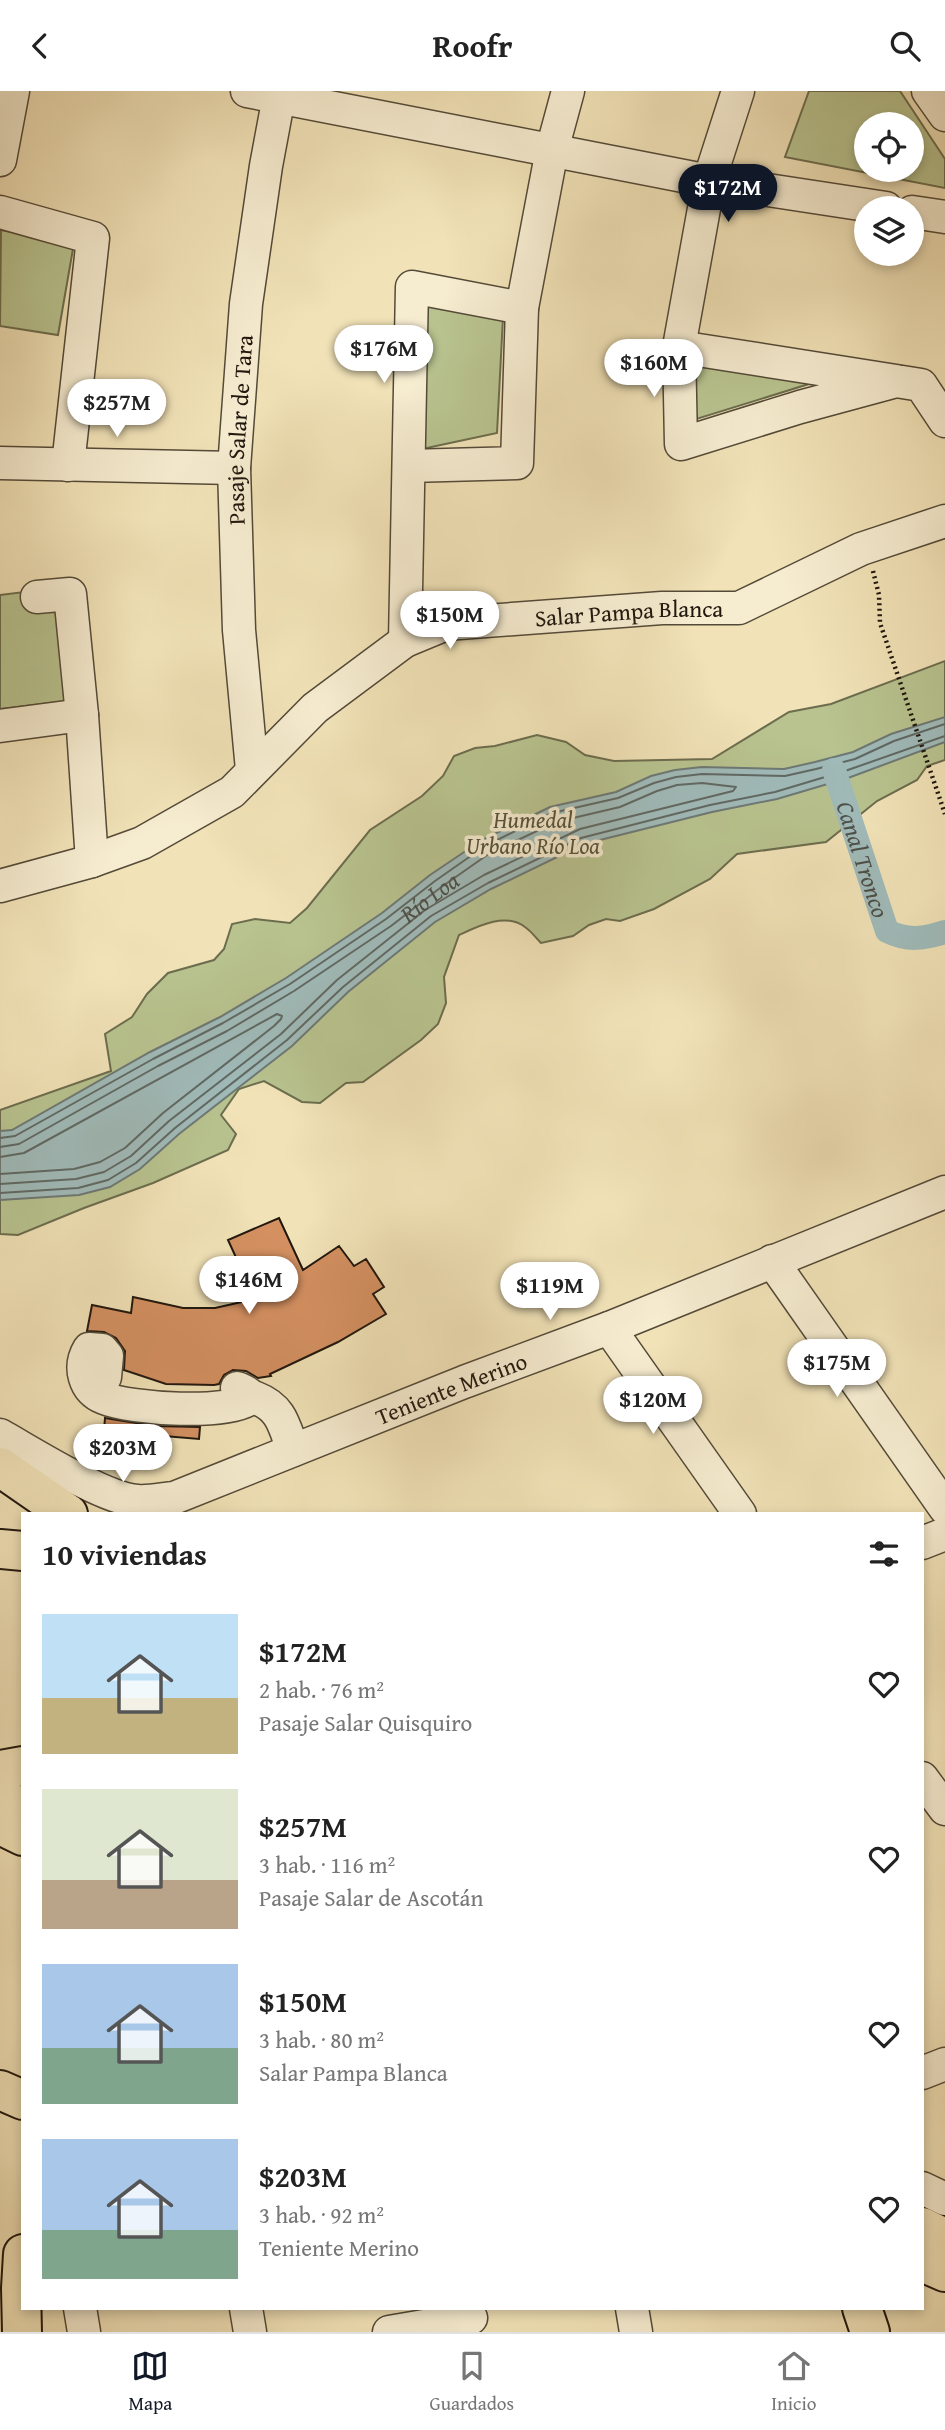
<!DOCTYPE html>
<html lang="es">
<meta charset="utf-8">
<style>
:root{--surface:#fff;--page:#f6f6f6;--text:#222;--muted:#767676;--line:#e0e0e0;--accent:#111827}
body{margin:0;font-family:"Gentium Book Plus",serif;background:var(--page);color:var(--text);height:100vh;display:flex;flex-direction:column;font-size:26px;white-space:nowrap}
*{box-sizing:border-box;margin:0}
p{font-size:23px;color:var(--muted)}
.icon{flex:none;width:38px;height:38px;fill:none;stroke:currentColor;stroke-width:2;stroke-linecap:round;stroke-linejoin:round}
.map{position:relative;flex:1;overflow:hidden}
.drawer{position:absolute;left:21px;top:1421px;width:903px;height:798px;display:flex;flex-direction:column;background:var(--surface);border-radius:0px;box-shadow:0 4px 10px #0003}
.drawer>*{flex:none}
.tools{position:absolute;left:854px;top:21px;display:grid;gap:14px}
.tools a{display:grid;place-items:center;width:70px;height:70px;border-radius:50%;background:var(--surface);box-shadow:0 4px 10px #0003;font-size:35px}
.price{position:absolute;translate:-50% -60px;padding:0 16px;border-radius:24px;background:#fff;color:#222;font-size:23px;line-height:46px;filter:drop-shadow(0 2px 4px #0008)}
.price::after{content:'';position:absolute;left:50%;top:42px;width:21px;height:16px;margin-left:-10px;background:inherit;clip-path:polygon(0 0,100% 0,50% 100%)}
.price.selected{background:var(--accent);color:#fff}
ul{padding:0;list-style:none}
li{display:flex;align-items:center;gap:21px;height:175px;padding:0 21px}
li span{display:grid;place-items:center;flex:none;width:196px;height:140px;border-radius:0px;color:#555}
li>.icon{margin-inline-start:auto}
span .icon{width:84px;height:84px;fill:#fffc;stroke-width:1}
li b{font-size:30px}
h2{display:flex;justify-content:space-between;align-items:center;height:84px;padding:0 21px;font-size:30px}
header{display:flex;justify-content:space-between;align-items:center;height:91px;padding:0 21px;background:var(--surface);font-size:32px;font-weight:800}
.dock{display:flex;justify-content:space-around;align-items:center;height:98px;border-top:2px solid var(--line);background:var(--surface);font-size:19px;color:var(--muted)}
.dock a{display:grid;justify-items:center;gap:4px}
.dock .selected{color:var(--accent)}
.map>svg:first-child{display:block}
.green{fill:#b8c38f;stroke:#6c6d4e;stroke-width:2;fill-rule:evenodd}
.water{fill:#a0bbba;stroke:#6d7975;stroke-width:2}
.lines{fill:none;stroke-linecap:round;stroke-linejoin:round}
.shore{stroke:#606964;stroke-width:2}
.canal{stroke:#a0bbba;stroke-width:24}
.building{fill:#d49061;stroke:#20170e;stroke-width:2}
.minor-casing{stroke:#544a38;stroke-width:35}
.major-casing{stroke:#20170e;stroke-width:42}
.highway-casing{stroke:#20170e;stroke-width:42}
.path{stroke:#20170e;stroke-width:4.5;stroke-dasharray:2 3.5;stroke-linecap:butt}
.minor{stroke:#f6ecd0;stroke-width:32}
.major{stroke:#f1e2b7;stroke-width:38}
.highway{stroke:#f1e2b7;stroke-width:38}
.labels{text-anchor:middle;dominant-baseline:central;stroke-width:7;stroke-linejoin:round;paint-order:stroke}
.street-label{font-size:23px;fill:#20170e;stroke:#f6ecd0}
.park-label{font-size:23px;font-style:italic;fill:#55533b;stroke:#f6ecd0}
.water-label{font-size:24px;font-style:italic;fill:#4d504a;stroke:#f6ecd0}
</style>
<header><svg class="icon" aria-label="back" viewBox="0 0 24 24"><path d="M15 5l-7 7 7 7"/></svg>Roofr<svg class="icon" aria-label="search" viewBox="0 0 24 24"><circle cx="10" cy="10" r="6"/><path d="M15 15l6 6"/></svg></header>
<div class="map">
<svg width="945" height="2241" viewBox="0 0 945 2241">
<rect width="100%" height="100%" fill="#f1e2b7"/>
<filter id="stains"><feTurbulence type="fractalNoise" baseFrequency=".00286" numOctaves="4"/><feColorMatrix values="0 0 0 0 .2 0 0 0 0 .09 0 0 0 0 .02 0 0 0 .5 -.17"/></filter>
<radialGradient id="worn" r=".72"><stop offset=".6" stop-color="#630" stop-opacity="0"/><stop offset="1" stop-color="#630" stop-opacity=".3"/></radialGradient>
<g class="green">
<path d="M809,0H900L945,68V97L785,66ZM912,33V79H866V33Z"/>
<path d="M1,139L74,152L58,244L0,235Z"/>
<path d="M424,210L503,226L497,342L422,358Z"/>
<path d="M691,267L825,288L690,330Z"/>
<path d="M24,501L26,518L61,515L67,610L0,618V504Z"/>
<path d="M945,570V669L927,675L917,689L877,710L826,751L737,763L710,788L654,818L620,830L606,828L589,834L573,845L541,852C536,847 531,840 525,836C505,821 478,835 459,844L444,886L446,912L438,933L421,949L363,991L346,992L320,1012L302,1011L264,990L239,998L221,1024L236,1043L228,1059L153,1092L84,1117L18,1144L0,1143V1019L111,980L105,943L132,926L147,903L168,882L214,869L224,858L232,833L255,828L290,832L307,817L370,739L422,705L443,685L454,665L475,657L495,655L537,644L566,651L585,664L614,670L712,668L789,621L831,613Z"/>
</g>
<path class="water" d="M945,626V651L848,687L777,708L712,721L584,753L491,798L435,831L348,901L292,955L179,1043L140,1078L110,1096L79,1104L0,1109V1040L12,1039L150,961L220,926L286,887L382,822L430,784L482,749L550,716L616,701L651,685L675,679L702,676L784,678L815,671L853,661L891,643Z"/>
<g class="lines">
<g class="shore">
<path d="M0,1047L15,1045L153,968L223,932L290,893L386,828L435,790L485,755L552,722L618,707L654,692L676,686L702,683L785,685L816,678L855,668L894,650L945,633"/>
<path id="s1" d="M0,1056L19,1053L158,975L227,940L294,900L391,835L440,797L490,762L556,731L620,716L657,700L677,694L702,692L736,696L733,700L580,738L484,784L425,819L337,889L281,943L169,1030L131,1065L104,1081L76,1088L0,1093"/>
<path d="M0,1066L24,1062L277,923L282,925L281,928L274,935L163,1022L125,1057L100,1071L74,1078L0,1083"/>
<path d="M0,1102L78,1097L108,1089L136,1072L175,1037L287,949L343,896L431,825L488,792L581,747L710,714L775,701L845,680L945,645"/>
</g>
<path class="canal" id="s2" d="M834,679L887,840C907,850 924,848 945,841"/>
</g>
<g class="building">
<path d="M279,1127L303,1179L339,1155L354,1175L366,1168L384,1196L373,1203L386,1223L338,1251L270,1283L271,1285L258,1287L246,1280L233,1279L224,1284L219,1293L214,1294L166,1293L124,1279L125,1260L116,1247L104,1241L87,1240L92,1214L131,1222L133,1206L183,1217H215L255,1208L228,1149Z"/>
<path d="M105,1327L155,1335L200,1336L199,1348L104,1340Z"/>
</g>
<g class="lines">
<defs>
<g id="minor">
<path d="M247,0L709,90L886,117"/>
<path d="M928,0L945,24"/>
<path d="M0,69L13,0"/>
<path d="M0,121L93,147L68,374"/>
<path d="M912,121L945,126"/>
<path d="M679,256L709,90L738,0"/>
<path d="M896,290L800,316L681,353L679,256L896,290L921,294L945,330"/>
<path d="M0,372L234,377"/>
<path d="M409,375L517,372L522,217L552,59L568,0"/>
<path d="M37,506L70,503L82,624L92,770"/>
<path d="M405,550L412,196L522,217"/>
<path d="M0,635L82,624"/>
<path id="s3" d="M252,679L239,539L234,377L246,213L266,75L280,0"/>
<path id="s4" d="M0,795L92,770L142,752L232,701L315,617L405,550L446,533L662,517H739L861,458L945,430"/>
<path d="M772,1170L945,1417"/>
<path d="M609,1237L740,1423"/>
<path d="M105,1286L107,1265L102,1259L89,1258C78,1276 84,1299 104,1307C130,1318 232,1325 252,1306"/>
<path d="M237,1297C246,1299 249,1305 256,1307C282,1317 284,1335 293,1359"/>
<path id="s5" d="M0,1344C32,1362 103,1407 137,1410C149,1411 162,1408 174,1407L464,1291L609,1237L945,1101"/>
<path d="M922,1452L945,1443"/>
<path d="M922,1687L945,1718"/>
<path d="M922,1982L945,1973"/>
<path d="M922,2097L945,2108"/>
<path d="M80,2217L84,2241"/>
<path d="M246,2217L250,2241"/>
<path d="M632,2217L636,2241"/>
<path d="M389,2241L471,2227"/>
</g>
<g id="major">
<path d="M0,1707L23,1717"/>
<path d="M922,2136L945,2147"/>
<path d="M922,2171L945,2181"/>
<path d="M862,2217L870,2241"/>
</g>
<g id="highway">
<path d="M0,1376L68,1423"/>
<path d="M0,1458L23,1460"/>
<path d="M0,1679L23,1675"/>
<path d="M0,1734L23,1745"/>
<path d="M0,1999L23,2009"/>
<path d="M22,2241L21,2197L23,2163"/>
</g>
</defs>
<use href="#minor" class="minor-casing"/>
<use href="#major" class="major-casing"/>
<use href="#highway" class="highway-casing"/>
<path class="path" d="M873,480L879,504L880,532L945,723"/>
<use href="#minor" class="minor"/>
<use href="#major" class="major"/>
<use href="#highway" class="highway"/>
</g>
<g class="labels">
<g class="street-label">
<text stroke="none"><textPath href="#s3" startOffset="341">Pasaje Salar de Tara</textPath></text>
<text stroke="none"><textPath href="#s4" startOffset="710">Salar Pampa Blanca</textPath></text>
<text stroke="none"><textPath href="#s5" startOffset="488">Teniente Merino</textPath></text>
</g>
<g class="park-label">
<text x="533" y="728">Humedal<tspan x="533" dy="26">Urbano Río Loa</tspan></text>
</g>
<g class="water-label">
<text stroke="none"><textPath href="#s2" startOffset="94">Canal Tronco</textPath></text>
<text stroke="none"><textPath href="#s1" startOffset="499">Río Loa</textPath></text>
</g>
</g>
<rect width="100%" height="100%" filter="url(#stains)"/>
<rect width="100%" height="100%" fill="url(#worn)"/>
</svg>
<div class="tools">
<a><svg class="icon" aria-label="locate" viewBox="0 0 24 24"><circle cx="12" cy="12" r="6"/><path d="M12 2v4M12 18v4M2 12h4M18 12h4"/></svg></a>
<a><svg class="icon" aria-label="layers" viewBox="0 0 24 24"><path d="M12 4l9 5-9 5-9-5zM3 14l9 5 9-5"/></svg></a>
</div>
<b class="price selected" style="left:728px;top:133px">$172M</b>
<b class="price" style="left:384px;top:294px">$176M</b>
<b class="price" style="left:654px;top:308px">$160M</b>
<b class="price" style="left:117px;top:348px">$257M</b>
<b class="price" style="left:450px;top:560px">$150M</b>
<b class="price" style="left:249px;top:1225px">$146M</b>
<b class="price" style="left:550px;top:1231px">$119M</b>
<b class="price" style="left:837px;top:1308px">$175M</b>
<b class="price" style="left:653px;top:1345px">$120M</b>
<b class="price" style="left:123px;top:1393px">$203M</b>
<section class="drawer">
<h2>10 viviendas<svg class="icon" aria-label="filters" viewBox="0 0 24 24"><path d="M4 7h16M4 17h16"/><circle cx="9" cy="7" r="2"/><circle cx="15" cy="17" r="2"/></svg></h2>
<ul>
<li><span style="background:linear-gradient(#bfe0f5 60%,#c2b280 0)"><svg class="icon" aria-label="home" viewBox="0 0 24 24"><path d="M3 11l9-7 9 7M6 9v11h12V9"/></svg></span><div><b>$172M</b><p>2 hab. · 76 m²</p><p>Pasaje Salar Quisquiro</p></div><svg class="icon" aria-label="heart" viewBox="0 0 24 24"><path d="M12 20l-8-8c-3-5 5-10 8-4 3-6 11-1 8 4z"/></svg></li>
<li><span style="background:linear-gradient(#dfe7d0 65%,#b9a48a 0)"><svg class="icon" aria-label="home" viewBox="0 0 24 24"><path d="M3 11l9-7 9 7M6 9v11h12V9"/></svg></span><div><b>$257M</b><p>3 hab. · 116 m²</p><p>Pasaje Salar de Ascotán</p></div><svg class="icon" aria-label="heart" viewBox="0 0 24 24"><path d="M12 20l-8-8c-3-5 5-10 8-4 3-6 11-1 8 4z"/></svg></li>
<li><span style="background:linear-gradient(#a9c7e8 60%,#7fa58c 0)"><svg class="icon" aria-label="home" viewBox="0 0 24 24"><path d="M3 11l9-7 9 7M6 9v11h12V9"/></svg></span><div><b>$150M</b><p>3 hab. · 80 m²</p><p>Salar Pampa Blanca</p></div><svg class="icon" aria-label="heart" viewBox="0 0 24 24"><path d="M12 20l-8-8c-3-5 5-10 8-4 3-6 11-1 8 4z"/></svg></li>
<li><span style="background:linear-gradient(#a9c7e8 65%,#7fa58c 0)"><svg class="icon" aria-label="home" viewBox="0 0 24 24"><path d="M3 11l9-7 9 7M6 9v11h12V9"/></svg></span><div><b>$203M</b><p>3 hab. · 92 m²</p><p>Teniente Merino</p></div><svg class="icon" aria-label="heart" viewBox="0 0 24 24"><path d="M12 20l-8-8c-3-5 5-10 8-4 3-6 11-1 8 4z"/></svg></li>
</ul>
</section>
</div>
<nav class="dock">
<a class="selected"><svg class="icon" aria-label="map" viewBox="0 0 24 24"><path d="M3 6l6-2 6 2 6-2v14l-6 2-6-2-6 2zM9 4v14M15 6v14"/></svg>Mapa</a>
<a><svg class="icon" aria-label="saved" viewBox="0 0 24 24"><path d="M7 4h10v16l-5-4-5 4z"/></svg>Guardados</a>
<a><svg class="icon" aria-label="home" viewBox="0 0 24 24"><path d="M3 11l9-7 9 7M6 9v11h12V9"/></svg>Inicio</a>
</nav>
